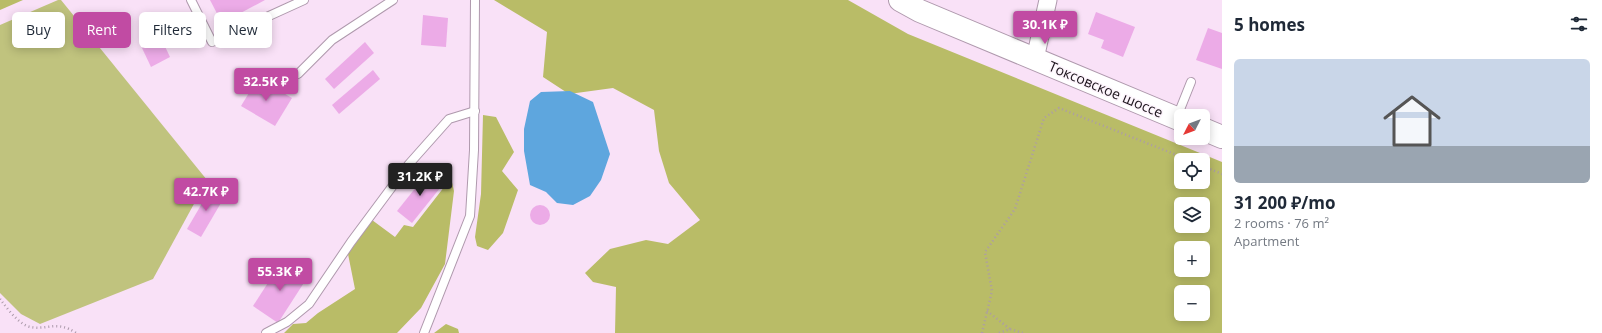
<!DOCTYPE html>
<meta charset="utf-8">
<style>
:root{--surface:#fff;--page:#f6f6f7;--text:#1f2937;--muted:#747a83;--line:#e0e1e3;--accent:#c14ba3}
body{margin:0;font-family:"Open Sans",sans-serif;background:var(--page);color:var(--text);height:100vh;display:flex;flex-direction:column;font-size:15px;white-space:nowrap}
*{box-sizing:border-box;margin:0}
p{font-size:13px;color:var(--muted)}
.icon{flex:none;width:22px;height:22px;fill:none;stroke:currentColor;stroke-width:2;stroke-linecap:round;stroke-linejoin:round}
.map{position:relative;flex:1;overflow:hidden}
.panel{display:flex;flex-direction:column;background:var(--surface);width:380px}
.panel>*{flex:none}
.banner{position:absolute;left:12px;top:12px;width:380px;height:36px;display:flex;gap:8px}
.needle{width:26px;rotate:228deg}
.controls{position:absolute;left:1174px;top:109px;display:grid;gap:8px}
.controls a{display:grid;place-items:center;width:36px;height:36px;border-radius:6px;background:var(--surface);box-shadow:0 2px 10px #0003;font-size:20px}
.price{position:absolute;translate:-50% -34px;padding:0 9px;border-radius:4px;background:var(--accent);color:#fff;font-size:13px;line-height:26px;filter:drop-shadow(0 1px 2px #0008)}
.price::after{content:'';position:absolute;left:50%;top:24px;width:12px;height:9px;margin-left:-6px;background:inherit;clip-path:polygon(0 0,100% 0,50% 100%)}
.price.active{background:#222;color:#fff}
ul{padding:0;list-style:none}
li{display:grid;align-content:center;gap:8px;height:212px;padding:0 12px}
li+li{border-top:1px solid var(--line)}
li span{display:grid;place-items:center;height:124px;border-radius:6px;color:#555}
li>.icon{margin-inline-start:auto}
span .icon{width:72px;height:72px;fill:#fffc;stroke-width:1}
li b{font-size:17px}
h2{display:flex;justify-content:space-between;align-items:center;height:48px;padding:0 12px;font-size:17px}
.chip{padding:0 14px;border-radius:6px;background:var(--surface);box-shadow:0 2px 10px #0003;font-size:14px;line-height:36px}
.chip.active{background:var(--accent);color:#fff}
main{display:flex;flex:1;min-height:0}
.map>svg:first-child{display:block}
.green{fill:#c0c37e}
.forest{fill:#b9bc67;fill-rule:evenodd}
.water{fill:#5ea6de}
.building{fill:#ecabe7}
.lines{fill:none;stroke-linecap:round;stroke-linejoin:round}
.lane-casing{stroke:#af99ad;stroke-width:10}
.street-casing{stroke:#af99ad;stroke-width:19}
.secondary-casing{stroke:#af99ad;stroke-width:24}
.path{stroke:#ac9aab;stroke-width:2.5;stroke-dasharray:1 3;stroke-linecap:butt}
.lane{stroke:#fff;stroke-width:8}
.street{stroke:#fff;stroke-width:17}
.secondary{stroke:#fff;stroke-width:22}
.labels{text-anchor:middle;dominant-baseline:central;stroke-width:3;stroke-linejoin:round;paint-order:stroke}
.street-label{font-size:14px;fill:#1a121a;stroke:#fdf4fc}
</style>
<main>
<div class="map">
<svg width="1222" height="333" viewBox="0 0 1222 333">
<rect width="100%" height="100%" fill="#f9e1f7"/>
<path class="green" d="M58,0H61L207,180L153,279L40,324L21,314L0,293V25Z"/>
<g class="forest">
<path d="M0,0H23L0,10Z"/>
<path d="M494,0H848L908,34L1222,162V333H615L616,287L593,282L585,273L610,249L646,240L668,244L700,220L669,183L659,151L654,110L613,88L569,94L543,77L547,32ZM1181,160H1203V182H1181ZM1181,204H1203V226H1181ZM1181,248H1203V270H1181ZM1181,292H1203V314H1181Z"/>
<path d="M483,115L496,117L514,152L502,171L518,190L503,233L488,250L477,246L475,237L481,194Z"/>
<path d="M448,165L454,191L445,264L421,308L397,333H284L293,324L306,323L318,313L355,289L348,254L372,220L395,237L404,225L413,227L448,182L431,167Z"/>
<path d="M446,324L458,329L459,333H434Z"/>
</g>
<path class="water" d="M570,91L593,102L610,154L601,180L590,196L573,205L557,203L546,192L530,185L524,151V129L530,101L541,92Z"/>
<g class="building">
<path d="M210,0H265L222,23Z"/>
<path d="M1096,12L1135,27L1123,57L1101,48L1104,40L1088,34Z"/>
<path d="M423,15L448,18L446,47L421,45Z"/>
<path d="M1208,28L1222,33V69L1196,60Z"/>
<path d="M161,38L170,57L151,67L142,48Z"/>
<path d="M365,42L374,53L334,89L325,79Z"/>
<path d="M373,70L380,79L339,114L332,105Z"/>
<path d="M258,78L292,98L275,126L241,106Z"/>
<path d="M429,171L444,183L412,223L397,211Z"/>
<path d="M211,188L225,196L201,237L187,229Z"/>
<circle cx="540" cy="215" r="10"/>
<path d="M282,261L307,278L278,323L253,306Z"/>
</g>
<g class="lines">
<defs>
<g id="lane">
<path d="M191,0L212,42L304,0"/>
<path d="M298,74L332,40L393,0"/>
<path d="M1177,117L1191,82"/>
<path d="M266,333L287,322L309,304L351,242L409,164L449,119L475,111"/>
<path d="M424,333L470,216L474,150L475,0"/>
</g>
<path id="street" d="M1035,59L1048,0"/>
<g id="secondary">
<path d="M900,0L920,11L1181,120"/>
<path d="M1203,129L1222,137"/>
</g>
</defs>
<use href="#lane" class="lane-casing"/>
<use href="#street" class="street-casing"/>
<use href="#secondary" class="secondary-casing"/>
<g class="path">
<path d="M1203,166L1222,174"/>
<path d="M0,299C7,308 16,321 27,326C45,332 56,319 76,333"/>
<path d="M987,311L1010,329"/>
<path d="M982,333L992,291L985,252L1015,209L1044,118L1059,108L1189,160"/>
<path d="M999,333L1010,329L1023,333"/>
</g>
<use href="#lane" class="lane"/>
<use href="#street" class="street"/>
<use href="#secondary" class="secondary"/>
</g>
<g class="labels">
<g class="street-label">
<text transform="translate(1106 89) rotate(23)">Токсовское шоссе</text>
</g>
</g>
</svg>
<div class="controls">
<a><svg class="needle" viewBox="-14 -14 28 28"><path d="M0-13l5 13h-10z" fill="#e53935"/><path d="M0 13l5-13h-10z" fill="#747a83"/></svg></a>
<a><svg class="icon" aria-label="locate" viewBox="0 0 24 24"><circle cx="12" cy="12" r="6"/><path d="M12 2v4M12 18v4M2 12h4M18 12h4"/></svg></a>
<a><svg class="icon" aria-label="layers" viewBox="0 0 24 24"><path d="M12 4l9 5-9 5-9-5zM3 14l9 5 9-5"/></svg></a>
<a>+</a>
<a>−</a>
</div>
<b class="price" style="left:1045px;top:45px">30.1K ₽</b>
<b class="price" style="left:266px;top:102px">32.5K ₽</b>
<b class="price active" style="left:420px;top:197px">31.2K ₽</b>
<b class="price" style="left:206px;top:212px">42.7K ₽</b>
<b class="price" style="left:280px;top:292px">55.3K ₽</b>
<div class="banner">
<a class="chip">Buy</a>
<a class="chip active">Rent</a>
<a class="chip">Filters</a>
<a class="chip">New</a>
</div>
</div>
<section class="panel">
<h2>5 homes<svg class="icon" aria-label="filters" viewBox="0 0 24 24"><path d="M4 7h16M4 17h16"/><circle cx="9" cy="7" r="2"/><circle cx="15" cy="17" r="2"/></svg></h2>
<ul>
<li><span style="background:linear-gradient(#c9d6e8 70%,#9aa5b1 0)"><svg class="icon" aria-label="home" viewBox="0 0 24 24"><path d="M3 11l9-7 9 7M6 9v11h12V9"/></svg></span><div><b>31 200 ₽/mo</b><p>2 rooms · 76 m²</p><p>Apartment</p></div></li>
</ul>
</section>
</main>
